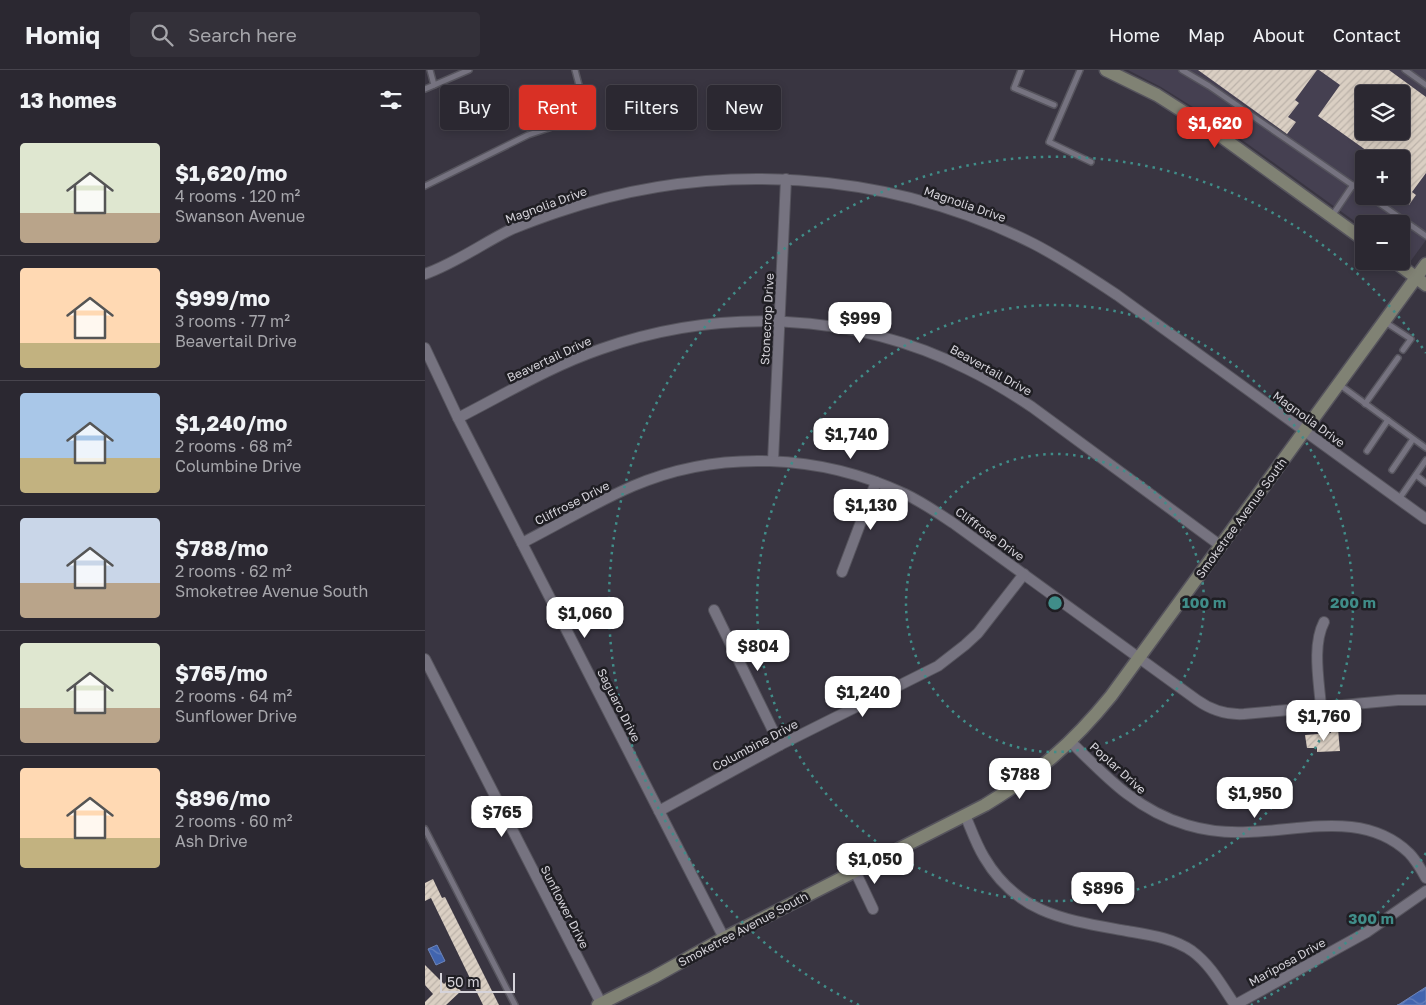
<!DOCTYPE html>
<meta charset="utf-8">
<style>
:root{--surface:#2b2831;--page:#333039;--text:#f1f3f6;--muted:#a6a6ab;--line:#47444d;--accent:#d93025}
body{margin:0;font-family:"Golos Text",sans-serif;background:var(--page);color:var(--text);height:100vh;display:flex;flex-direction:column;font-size:19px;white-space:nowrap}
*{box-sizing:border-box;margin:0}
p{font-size:16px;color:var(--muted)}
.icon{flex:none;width:28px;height:28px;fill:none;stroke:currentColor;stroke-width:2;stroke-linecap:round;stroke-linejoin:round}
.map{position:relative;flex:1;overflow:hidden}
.side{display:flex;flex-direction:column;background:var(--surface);width:425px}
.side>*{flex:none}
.banner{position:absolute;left:15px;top:15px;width:475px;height:45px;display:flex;gap:10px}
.fabs{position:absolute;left:930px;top:15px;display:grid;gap:10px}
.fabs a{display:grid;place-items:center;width:55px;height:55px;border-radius:5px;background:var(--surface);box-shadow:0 2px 8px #0003,0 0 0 1px var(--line);font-size:25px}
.scale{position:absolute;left:15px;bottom:12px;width:75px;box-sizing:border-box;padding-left:5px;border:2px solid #d5d3da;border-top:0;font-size:14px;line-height:18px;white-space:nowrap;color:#d5d3da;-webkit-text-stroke:4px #1f1e23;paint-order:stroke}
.price{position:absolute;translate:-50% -42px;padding:0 11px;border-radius:10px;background:#fff;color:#222;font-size:16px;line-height:32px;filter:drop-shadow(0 1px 2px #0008)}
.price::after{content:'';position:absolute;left:50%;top:30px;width:15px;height:11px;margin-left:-8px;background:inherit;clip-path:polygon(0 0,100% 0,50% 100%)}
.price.active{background:var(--accent);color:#fff}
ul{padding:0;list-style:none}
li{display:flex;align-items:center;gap:15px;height:125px;padding:0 20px}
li+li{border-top:1px solid var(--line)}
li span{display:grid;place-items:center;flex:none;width:140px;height:100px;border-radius:5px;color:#555}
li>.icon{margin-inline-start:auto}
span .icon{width:60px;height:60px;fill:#fffc;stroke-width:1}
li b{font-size:21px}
h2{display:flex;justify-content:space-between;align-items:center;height:60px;padding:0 20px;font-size:21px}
.pill{padding:0 18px;border-radius:5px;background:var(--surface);box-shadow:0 2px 8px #0003,0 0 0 1px var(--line);font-size:18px;line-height:45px}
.pill.active{background:var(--accent);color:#fff}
header{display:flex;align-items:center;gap:30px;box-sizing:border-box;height:70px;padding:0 25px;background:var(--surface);border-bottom:1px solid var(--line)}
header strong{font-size:24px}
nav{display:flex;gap:28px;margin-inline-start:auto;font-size:18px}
.search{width:350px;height:45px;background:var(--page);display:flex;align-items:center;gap:12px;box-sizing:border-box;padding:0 18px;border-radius:5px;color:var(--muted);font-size:19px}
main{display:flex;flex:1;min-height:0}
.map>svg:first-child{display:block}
.built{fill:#454051;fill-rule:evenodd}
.water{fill:url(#water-waves);stroke:#6d85bb}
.building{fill:url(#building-hatch);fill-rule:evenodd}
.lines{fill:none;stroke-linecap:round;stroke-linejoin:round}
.lane-casing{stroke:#56545d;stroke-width:8}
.street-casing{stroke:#56545d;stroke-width:12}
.secondary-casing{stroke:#56545d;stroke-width:15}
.lane{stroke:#767380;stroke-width:5}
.street{stroke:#767380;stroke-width:10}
.secondary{stroke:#808274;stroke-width:12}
.ring{fill:none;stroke:#408d89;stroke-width:2.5;stroke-dasharray:2.5 5}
.labels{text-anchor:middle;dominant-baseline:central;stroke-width:5;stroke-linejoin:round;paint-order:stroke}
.street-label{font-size:12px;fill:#d5d3da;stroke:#1f1e23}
.centre{fill:#408d89;stroke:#1f1e23;stroke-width:2.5}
.ring-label{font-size:15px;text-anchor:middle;font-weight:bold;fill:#408d89;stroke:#1f1e23;stroke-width:5;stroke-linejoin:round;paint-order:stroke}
</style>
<header>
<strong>Homiq</strong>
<div class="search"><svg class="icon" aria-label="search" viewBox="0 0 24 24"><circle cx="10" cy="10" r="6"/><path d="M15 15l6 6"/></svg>Search here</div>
<nav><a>Home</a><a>Map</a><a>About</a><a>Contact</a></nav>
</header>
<main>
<section class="side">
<h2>13 homes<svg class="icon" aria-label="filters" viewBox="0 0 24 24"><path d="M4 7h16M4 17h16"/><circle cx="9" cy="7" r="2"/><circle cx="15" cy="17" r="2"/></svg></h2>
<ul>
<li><span style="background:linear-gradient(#dfe7d0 70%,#b9a48a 0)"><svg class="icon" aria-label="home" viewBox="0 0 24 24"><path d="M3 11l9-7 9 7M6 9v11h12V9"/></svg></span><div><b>$1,620/mo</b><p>4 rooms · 120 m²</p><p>Swanson Avenue</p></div></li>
<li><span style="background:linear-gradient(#ffd9b3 75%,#c2b280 0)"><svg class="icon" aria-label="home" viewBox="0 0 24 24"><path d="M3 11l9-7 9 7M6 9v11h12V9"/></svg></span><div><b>$999/mo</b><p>3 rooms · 77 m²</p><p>Beavertail Drive</p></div></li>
<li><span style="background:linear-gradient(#a9c7e8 65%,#c2b280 0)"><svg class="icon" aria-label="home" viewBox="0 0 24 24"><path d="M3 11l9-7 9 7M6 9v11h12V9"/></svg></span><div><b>$1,240/mo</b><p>2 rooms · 68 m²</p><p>Columbine Drive</p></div></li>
<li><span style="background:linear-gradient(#c9d6e8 65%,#b9a48a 0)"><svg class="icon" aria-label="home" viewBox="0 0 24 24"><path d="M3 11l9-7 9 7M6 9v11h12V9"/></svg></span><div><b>$788/mo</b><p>2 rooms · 62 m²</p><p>Smoketree Avenue South</p></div></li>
<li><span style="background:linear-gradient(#dfe7d0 65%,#b9a48a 0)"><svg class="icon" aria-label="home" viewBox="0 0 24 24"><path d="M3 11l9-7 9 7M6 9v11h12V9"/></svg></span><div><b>$765/mo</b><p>2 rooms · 64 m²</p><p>Sunflower Drive</p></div></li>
<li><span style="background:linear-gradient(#ffd9b3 70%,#c2b280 0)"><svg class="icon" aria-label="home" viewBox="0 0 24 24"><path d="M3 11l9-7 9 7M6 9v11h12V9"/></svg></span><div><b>$896/mo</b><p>2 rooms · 60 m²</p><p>Ash Drive</p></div></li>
</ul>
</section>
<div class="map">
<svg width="1001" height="935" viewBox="0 0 1001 935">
<defs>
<pattern id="water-waves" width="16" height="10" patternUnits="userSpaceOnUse" patternTransform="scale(1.25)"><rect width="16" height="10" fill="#4164ae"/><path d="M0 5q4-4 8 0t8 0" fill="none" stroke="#6480bc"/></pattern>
<pattern id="building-hatch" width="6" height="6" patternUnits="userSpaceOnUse" patternTransform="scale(1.25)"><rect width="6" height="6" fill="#dacfc3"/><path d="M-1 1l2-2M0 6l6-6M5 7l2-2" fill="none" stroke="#bbb2a9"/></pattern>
</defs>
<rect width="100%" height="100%" fill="#393541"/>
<path class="built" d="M703,0H1001V170L985,192L976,186V154H939V158L795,54L736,17ZM939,24H976V61H939ZM939,89H976V126H939Z"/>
<g class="water">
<path d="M12,875L20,891L11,895L3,879Z"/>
<path d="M1001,917V935H972H973Z"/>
</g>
<g class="building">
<path d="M773,0H892L870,30L874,33L863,47L871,52L862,64Z"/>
<path d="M894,0H964L1001,27V103L987,122L991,125L984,135L976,129V89H968L957,81L952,88L893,46L915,15ZM939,24H976V61H939Z"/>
<path d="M913,659L915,681L892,682V678H882L880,665L906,663V661Z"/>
<path d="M8,809L17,828L20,827L74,935H58L6,828L0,831V813Z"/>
<path d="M0,895L19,914L24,909L36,921L21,935H0V932L8,924L0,915Z"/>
</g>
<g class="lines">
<defs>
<g id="lane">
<path d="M5,0L9,15"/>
<path d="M596,0L589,18L629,35"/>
<path d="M655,0L624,72L666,92"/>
<path d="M757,0L784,16L939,123"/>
<path d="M980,0L1001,15"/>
<path d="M0,19L44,0"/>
<path d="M0,116L103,65L130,56L163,49L150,0"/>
<path d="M944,126L1001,166"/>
<path d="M907,146L928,115"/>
<path d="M960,252L986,269L978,280"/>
<path d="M915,315L1001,378"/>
<path d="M940,334L973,288"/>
<path d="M942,381L963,350"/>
<path d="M967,400L988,369"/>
<path d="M991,405L1001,413"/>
<path d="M974,429L1001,390"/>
<path d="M0,759L90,935"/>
</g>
<g id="street">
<path d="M0,204C31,193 58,173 87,159C102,153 118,147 133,142C288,89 462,100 609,174C638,189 665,207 692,225L1001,449"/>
<path d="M0,278L33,348L299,868"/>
<path d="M33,348C80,324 126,296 176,279C295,237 428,242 542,299C565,310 586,323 607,337L796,476"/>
<path d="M348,391L361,109"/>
<path d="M97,473C134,454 171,432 208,416C294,379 396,384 480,424C497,432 513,443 528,453L772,630C786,640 802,645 819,644L973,630H1001"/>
<path d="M417,502L451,412"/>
<path d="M289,540L355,675"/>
<path d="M0,589L177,935"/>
<path d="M896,637C894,611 887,575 899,552"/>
<path d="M646,672C681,707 713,741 762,755C782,761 802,763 823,762C877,761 939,740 984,783C991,790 996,799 1001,808"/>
<path d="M234,741L355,675L513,596L540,575L553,563L599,504"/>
<path d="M540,745C546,759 551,774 559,787C593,845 642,850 702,861C725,865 748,868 767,881C786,895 797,916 810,935"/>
<path d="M430,801L448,839"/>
<path d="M810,935L942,862L1001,821"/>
</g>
<g id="secondary">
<path d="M681,0L732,25L790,62L939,170"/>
<path d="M969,191L1001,215"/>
<path d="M173,935L229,907L299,868L560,735C613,703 647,674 686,626L1001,194"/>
</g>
</defs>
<use href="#lane" class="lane-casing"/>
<use href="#street" class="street-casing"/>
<use href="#secondary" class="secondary-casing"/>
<use href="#lane" class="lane"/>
<use href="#street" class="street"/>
<use href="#secondary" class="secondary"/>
</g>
<g class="ring">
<circle cx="630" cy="533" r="149"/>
<circle cx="630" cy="533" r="298"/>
<path d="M1001 783A447 447 0 0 1 826 935M434 935A447 447 0 1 1 1001 283"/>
</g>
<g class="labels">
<g class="street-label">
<text transform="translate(540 134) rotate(19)">Magnolia Drive</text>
<text transform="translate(121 135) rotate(-20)">Magnolia Drive</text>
<text transform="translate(342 249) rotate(-87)">Stonecrop Drive</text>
<text transform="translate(124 289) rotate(-25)">Beavertail Drive</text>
<text transform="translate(566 300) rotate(29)">Beavertail Drive</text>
<text transform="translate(884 349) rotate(36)">Magnolia Drive</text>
<text transform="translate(147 433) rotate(-27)">Cliffrose Drive</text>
<text transform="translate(816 448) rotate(-54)">Smoketree Avenue South</text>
<text transform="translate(565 464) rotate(36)">Cliffrose Drive</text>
<text transform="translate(194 635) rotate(63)">Saguaro Drive</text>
<text transform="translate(330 675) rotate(-28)">Columbine Drive</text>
<text transform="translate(693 698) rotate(42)">Poplar Drive</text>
<text transform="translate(140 837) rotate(63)">Sunflower Drive</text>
<text transform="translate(318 859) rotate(-28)">Smoketree Avenue South</text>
<text transform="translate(862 892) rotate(-29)">Mariposa Drive</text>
</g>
</g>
<circle cx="630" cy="533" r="8" class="centre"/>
<g class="ring-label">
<text x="779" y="538">100 m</text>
<text x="928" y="538">200 m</text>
<text x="946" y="854">300 m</text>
</g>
</svg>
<div class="fabs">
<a><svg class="icon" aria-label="layers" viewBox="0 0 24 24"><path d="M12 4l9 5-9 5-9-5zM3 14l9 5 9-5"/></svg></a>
<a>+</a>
<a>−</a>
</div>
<div class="scale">50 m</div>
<b class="price active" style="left:790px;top:79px">$1,620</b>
<b class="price" style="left:435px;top:274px">$999</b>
<b class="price" style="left:426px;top:390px">$1,740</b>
<b class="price" style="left:446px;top:461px">$1,130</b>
<b class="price" style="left:160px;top:569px">$1,060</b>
<b class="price" style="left:333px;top:602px">$804</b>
<b class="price" style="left:438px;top:648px">$1,240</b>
<b class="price" style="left:899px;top:672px">$1,760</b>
<b class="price" style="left:595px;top:730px">$788</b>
<b class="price" style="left:830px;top:749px">$1,950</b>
<b class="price" style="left:77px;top:768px">$765</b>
<b class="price" style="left:450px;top:815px">$1,050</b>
<b class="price" style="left:678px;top:844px">$896</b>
<div class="banner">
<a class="pill">Buy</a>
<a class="pill active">Rent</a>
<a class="pill">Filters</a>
<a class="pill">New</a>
</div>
</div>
</main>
